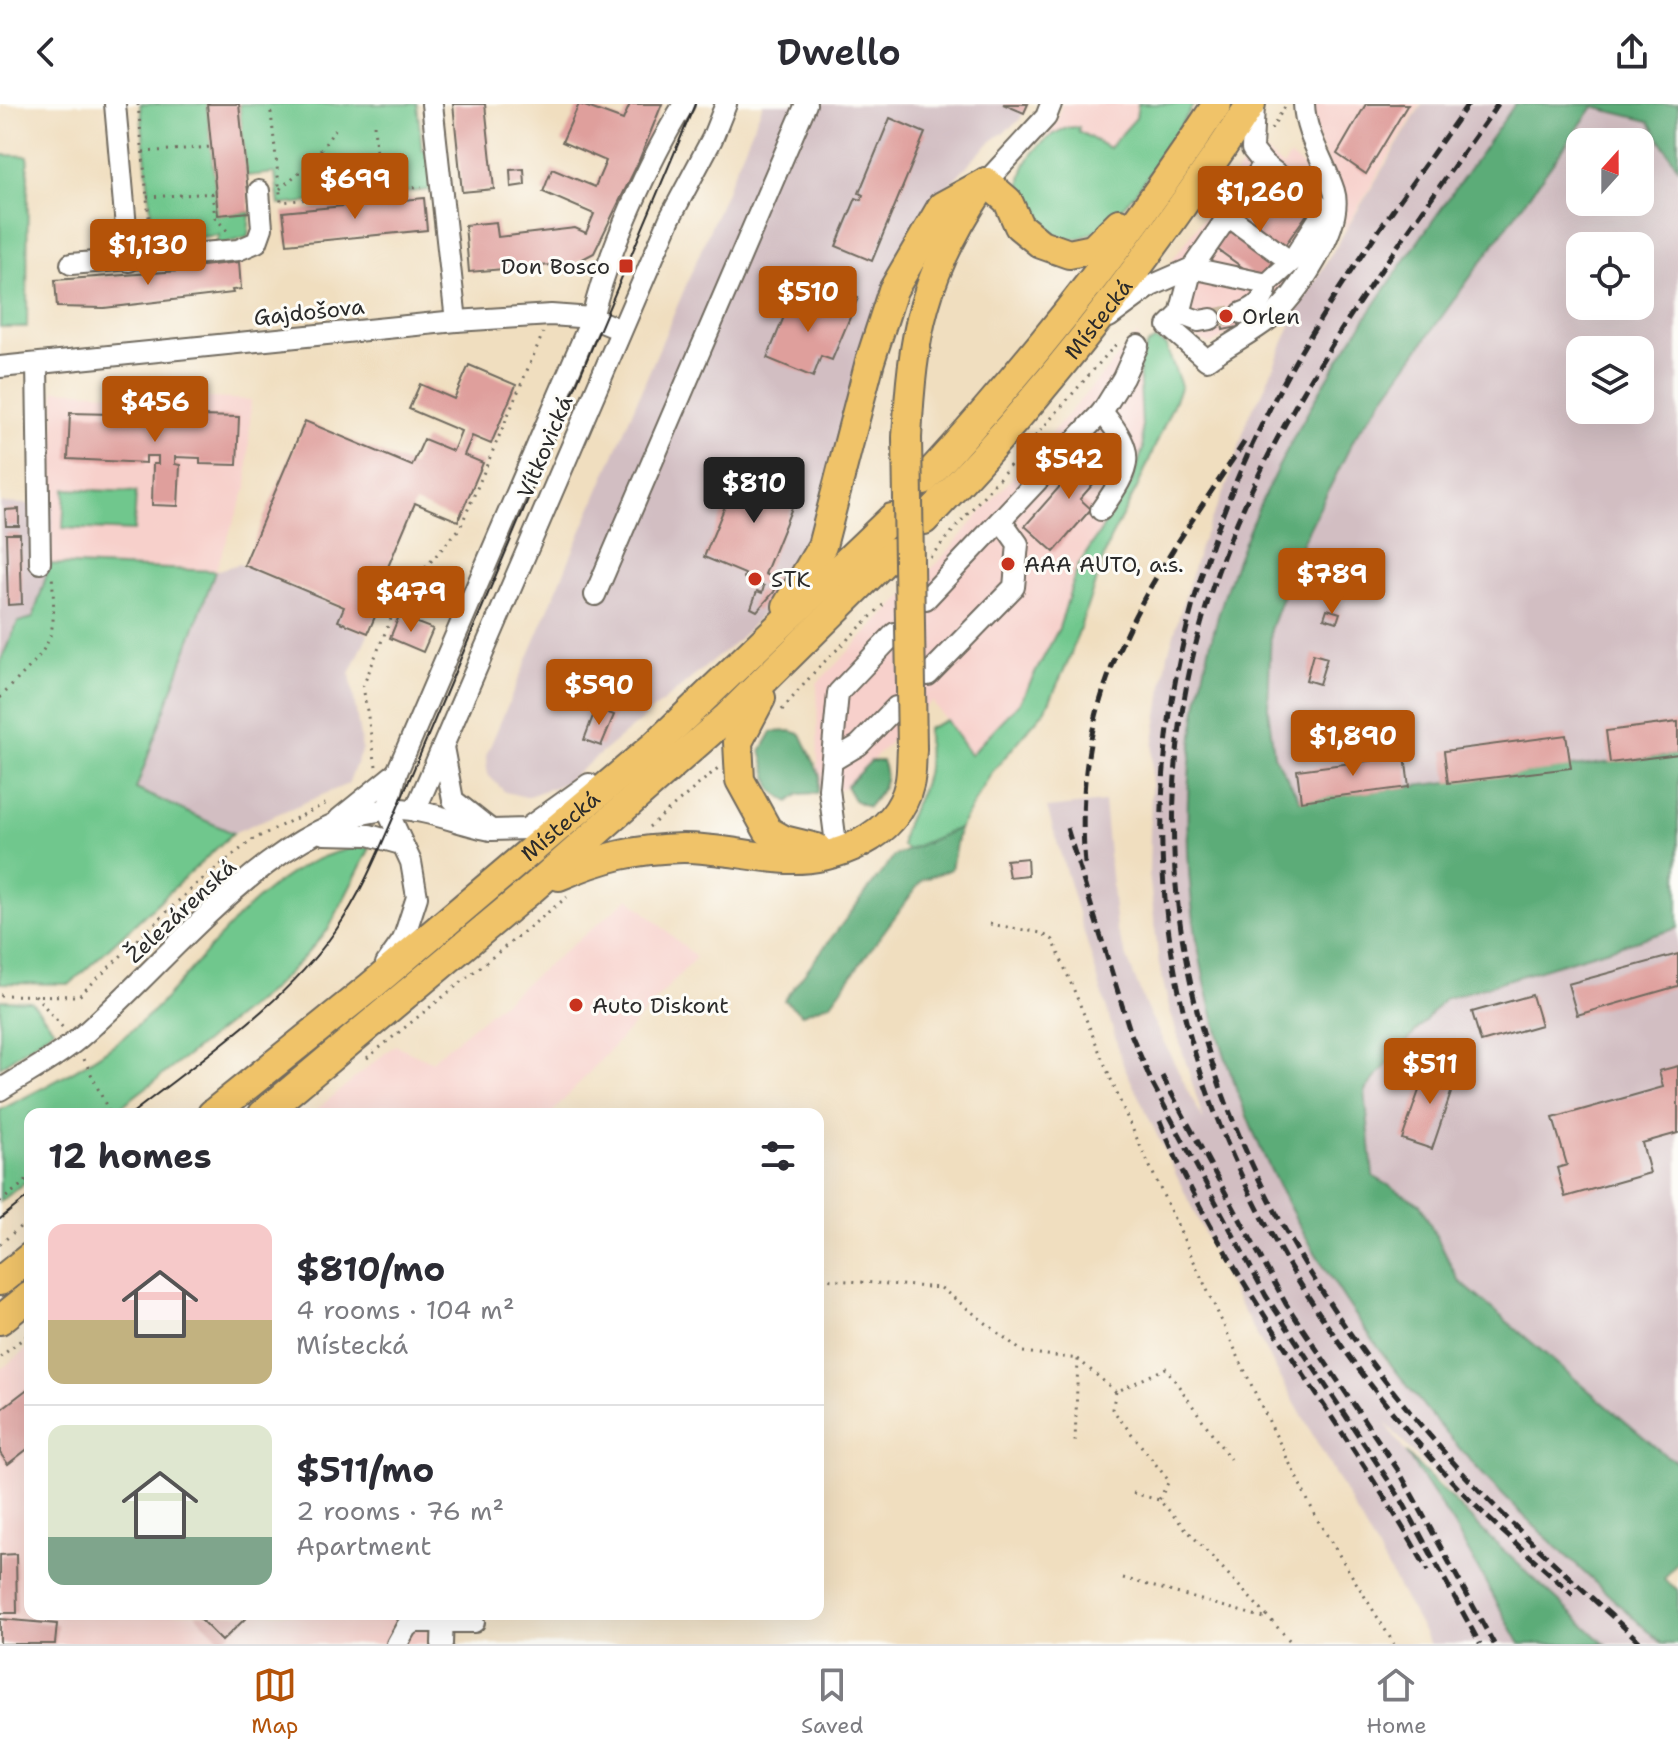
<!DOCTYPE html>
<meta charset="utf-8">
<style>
:root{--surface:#fff;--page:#f2f2f3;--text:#2b2b33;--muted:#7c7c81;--line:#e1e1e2;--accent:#b45309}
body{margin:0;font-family:"Shantell Sans",sans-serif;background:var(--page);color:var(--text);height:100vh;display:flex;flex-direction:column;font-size:30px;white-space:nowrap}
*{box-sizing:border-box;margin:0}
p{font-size:26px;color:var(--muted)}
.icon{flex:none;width:44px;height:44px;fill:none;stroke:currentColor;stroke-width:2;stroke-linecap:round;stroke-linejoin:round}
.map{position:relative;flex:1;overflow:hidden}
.drawer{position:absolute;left:24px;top:1004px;width:800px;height:512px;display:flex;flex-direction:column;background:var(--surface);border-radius:16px;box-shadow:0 8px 32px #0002}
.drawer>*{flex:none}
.needle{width:52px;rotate:21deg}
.controls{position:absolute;left:1566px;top:24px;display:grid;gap:16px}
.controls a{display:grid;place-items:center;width:88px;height:88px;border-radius:16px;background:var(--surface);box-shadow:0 8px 32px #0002;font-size:40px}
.price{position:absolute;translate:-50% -68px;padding:0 18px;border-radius:8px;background:var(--accent);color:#fff;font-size:26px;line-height:52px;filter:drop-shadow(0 2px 4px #0008)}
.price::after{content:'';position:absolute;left:50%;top:48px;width:24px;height:18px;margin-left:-12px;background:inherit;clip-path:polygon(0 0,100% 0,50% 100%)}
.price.selected{background:#222;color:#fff}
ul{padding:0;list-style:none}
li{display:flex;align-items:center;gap:24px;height:200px;padding:0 24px}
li+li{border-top:2px solid var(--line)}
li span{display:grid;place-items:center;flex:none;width:224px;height:160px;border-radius:16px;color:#555}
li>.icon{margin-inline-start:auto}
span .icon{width:96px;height:96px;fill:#fffc;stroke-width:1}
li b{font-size:34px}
h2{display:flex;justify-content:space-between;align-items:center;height:96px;padding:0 24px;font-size:34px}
header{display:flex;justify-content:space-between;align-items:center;height:104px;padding:0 24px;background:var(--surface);font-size:36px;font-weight:600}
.menu{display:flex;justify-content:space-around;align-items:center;height:112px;border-top:2px solid var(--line);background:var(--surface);font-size:22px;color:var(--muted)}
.menu a{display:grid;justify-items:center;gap:4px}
.menu .selected{color:var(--accent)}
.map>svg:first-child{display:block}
.built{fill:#f7d0cb}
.industrial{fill:#d2bec2;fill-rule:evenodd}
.green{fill:#70c78d;stroke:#4e795c;stroke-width:2}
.forest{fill:#5cac78;stroke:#446c52;stroke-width:2}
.building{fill:#df9f9c}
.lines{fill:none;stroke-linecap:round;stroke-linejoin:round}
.minor-tunnel{stroke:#c9baa1;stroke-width:20;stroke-dasharray:20 10;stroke-linecap:butt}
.minor-casing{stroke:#706a5f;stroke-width:24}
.highway-casing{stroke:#706a5f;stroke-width:32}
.path{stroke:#706a5f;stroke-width:3;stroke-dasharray:2 6;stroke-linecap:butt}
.minor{stroke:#fff;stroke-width:20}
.highway{stroke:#f0c369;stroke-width:28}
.tram{stroke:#2b2b2b;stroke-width:2}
.rail{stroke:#2b2b2b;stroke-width:5;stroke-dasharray:12 6;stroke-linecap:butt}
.highway-bridge-casing{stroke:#706a5f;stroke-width:32;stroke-linecap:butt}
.highway-bridge{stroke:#f0c369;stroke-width:28}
.poi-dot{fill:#c8321e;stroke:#fdfcf7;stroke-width:3}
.labels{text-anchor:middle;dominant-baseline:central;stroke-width:6;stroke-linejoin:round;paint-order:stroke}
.poi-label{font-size:22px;fill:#2b2b2b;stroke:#fdfcf7;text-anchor:start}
.street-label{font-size:22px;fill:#2b2b2b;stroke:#fdfcf7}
</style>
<header><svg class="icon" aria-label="back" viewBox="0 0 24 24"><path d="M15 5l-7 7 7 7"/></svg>Dwello<svg class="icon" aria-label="share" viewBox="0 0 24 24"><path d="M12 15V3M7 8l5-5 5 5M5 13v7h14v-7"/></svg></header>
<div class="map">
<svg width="1678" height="1540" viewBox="0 0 1678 1540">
<rect width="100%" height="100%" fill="#fdfcf7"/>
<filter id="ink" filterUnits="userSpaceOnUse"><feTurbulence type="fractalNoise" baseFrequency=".0125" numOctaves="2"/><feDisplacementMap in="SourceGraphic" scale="16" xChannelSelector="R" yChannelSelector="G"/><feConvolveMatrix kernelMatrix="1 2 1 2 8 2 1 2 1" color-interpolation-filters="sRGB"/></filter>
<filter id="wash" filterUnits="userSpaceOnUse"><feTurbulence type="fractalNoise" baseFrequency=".006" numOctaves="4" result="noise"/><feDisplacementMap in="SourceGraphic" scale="32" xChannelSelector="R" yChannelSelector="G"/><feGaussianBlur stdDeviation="1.8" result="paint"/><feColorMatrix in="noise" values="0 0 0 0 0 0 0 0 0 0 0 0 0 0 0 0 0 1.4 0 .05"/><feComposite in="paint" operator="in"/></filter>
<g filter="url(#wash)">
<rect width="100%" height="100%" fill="#f0debf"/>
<g class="built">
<path d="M1062,0H1138L1136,13L1109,45L1056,29L1044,37L1057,17Z"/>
<path d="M1313,0H1420L1344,127L1345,107L1313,19Z"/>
<path d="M1257,41L1283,63L1290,53L1310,67L1323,95L1325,123L1263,210L1210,241L1182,226L1179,187L1171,158Z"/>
<path d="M1138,230L1143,345L1131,380L1078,462L1059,524L1020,598L970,651L932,597L846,682L840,685H818L817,579L939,457Z"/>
<path d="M55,286L251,296L247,383L215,467L50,460Z"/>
<path d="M629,794L696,853L551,1010H311L395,941L431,957Z"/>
<path d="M30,1243V1510H428L427,1540H0V1266Z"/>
</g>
<g class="industrial">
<path d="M763,0H1028L1019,17L989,39L936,94L808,449L784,486L738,536L565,679L526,693L505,688L487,670L486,652Z"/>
<path d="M1422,0H1515L1361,222L1264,395L1237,457L1207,559L1192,653L1189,767L1199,853L1218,934L1246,1014L1307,1137L1356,1213L1388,1259L1471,1358L1662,1540H1605L1491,1435L1385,1318L1454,1421L1520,1540H1430L1232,1187L1123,960L1047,704L1104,698L1116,825L1146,903L1204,1018L1169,903L1159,860L1149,769L1152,649L1168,550L1200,442L1228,378L1250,308L1261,292L1298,205Z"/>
<path d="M1594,2L1649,17L1678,64V650L1300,697L1274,651L1268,604L1271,523L1303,437L1355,333ZM1580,38H1640V98H1580ZM1580,142H1640V202H1580ZM1580,246H1640V306H1580Z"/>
<path d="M0,399L53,401L50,460L33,514L18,518L0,558Z"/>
<path d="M239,460L344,505L339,518L368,530L350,570L362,645L348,680L233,729L135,686L215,467Z"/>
<path d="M1678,824V1358L1665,1351L1459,1177L1420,1100L1373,1072L1365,986L1444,895Z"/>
</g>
<g class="green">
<path d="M140,0H207L218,111L250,108L248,133L215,142L219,131L169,136L163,150H155Z"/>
<path d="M239,0H417L422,46H430L438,85L279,101L275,69L246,72Z"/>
<path d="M1138,0H1194C1170,39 1131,107 1092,129C1040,157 988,81 1046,36C1056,28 1066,22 1079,23L1078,27L1109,44L1136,14Z"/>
<path d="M0,51L28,52L27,223H0Z"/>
<path d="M1156,236L1166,242L1181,282L1138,382L1110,435L1070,553L1046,605L992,668L959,724L908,746L902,742C901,717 922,695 926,670C929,656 927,640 927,625L946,616L970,651L1020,598L1059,524L1078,462L1131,380L1143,345L1139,259L1147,241Z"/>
<path d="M65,385L136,388L134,427L63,424Z"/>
<path d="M50,460L215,467L136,685L233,729L70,880L0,879V558L18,518L33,514Z"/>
<path d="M359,743L370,744L328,826L301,856L270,887L164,970L111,1010H30V1074L0,1098V1006C53,979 106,953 149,911C212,849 264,758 359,743Z"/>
<path d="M0,896L31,897L54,925L0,963Z"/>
</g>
<g class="forest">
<path d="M1515,0H1678V64L1649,17L1593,3L1355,333L1303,437L1271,523L1268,604L1274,651L1300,696L1678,650V824L1444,895L1365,986L1373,1072L1420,1100L1459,1177L1665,1351L1678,1358V1457L1664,1475L1678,1486V1540H1662C1597,1479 1528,1421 1468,1354C1242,1101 1111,794 1236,458C1299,291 1414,146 1515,0Z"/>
<path d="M790,627L801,630L820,671L818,689L799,690L789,698L772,686L761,647L772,628Z"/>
<path d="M871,657H882C891,676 881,688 868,703L854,696L846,682Z"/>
<path d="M959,724L951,765L922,776L831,899L802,910L784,896L894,752Z"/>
<path d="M1406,1349L1491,1435L1605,1540H1520L1454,1422Z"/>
</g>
<g id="blocks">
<g class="building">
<path d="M207,0H239L250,108L218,111Z"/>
<path d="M453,0H485L494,85L462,88Z"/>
<path d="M579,0L623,16L630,0H662L638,59L594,149L575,159L469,168L465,121L496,118L498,133L575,124L586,129L594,110L543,88L552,65L595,83L606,57L562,38Z"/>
<path d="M1003,0H1028L1024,9Z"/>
<path d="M1366,0H1408L1366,70L1337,50Z"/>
<path d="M890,14L925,29L872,157L836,142L856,94L861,96L863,91L859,89Z"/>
<path d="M524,65L525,81L511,83L510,66Z"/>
<path d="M1278,83L1310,106L1260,176L1203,135L1219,113L1244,131Z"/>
<path d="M424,94L427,126L287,140L283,108Z"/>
<path d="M239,158L241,185L232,186L233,189L104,204L57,203L55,176L193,166V163Z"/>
<path d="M794,188L851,211L832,256L821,252L813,273L767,254Z"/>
<path d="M849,191L858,194L853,205L845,202Z"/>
<path d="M1241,202L1238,223L1223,226L1222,220L1213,222L1210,209Z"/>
<path d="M469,261L516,281L491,340L472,332L464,351L483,359L458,417L415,399L379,484L386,487L368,529L338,517L344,503L244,461L305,317L412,362L424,335L453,347L461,327L409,305L420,280L454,295Z"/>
<path d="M70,309L239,313L237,361L200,360V354L175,353V360L180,361L178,402L152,401L153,360H158V352H146V359L68,355Z"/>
<path d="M1098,339L1115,355L1080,395L1091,405L1054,448L1025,422Z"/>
<path d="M744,356L802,379L765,470L779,476L774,488L757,507L751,504L757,487L762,489L764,482L744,474L745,470L704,453Z"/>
<path d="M19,405V422H6L5,406Z"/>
<path d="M6,430H20L22,500L8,501Z"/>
<path d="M1327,505L1340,509L1337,518L1324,514Z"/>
<path d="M399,512L433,525L423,548L390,534Z"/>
<path d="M1313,550L1327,554L1319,580L1306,576Z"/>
<path d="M596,604L614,611L601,642L584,636Z"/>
<path d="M1678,618V650L1610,659L1606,627Z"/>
<path d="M1566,631L1571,664L1448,679L1444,647Z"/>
<path d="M1405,652L1409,683L1301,697L1297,666Z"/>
<path d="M1027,754L1028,771L1009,773L1006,756Z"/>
<path d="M1678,850V882L1577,911L1568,880Z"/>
<path d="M1532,891L1541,921L1481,938L1472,908Z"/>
<path d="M1429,958L1458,968L1432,1045L1402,1035Z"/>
<path d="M1678,962V1029L1642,1039L1650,1069L1565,1093L1557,1064L1567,1061L1553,1014L1663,983L1659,967Z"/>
<path d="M30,1283V1343L8,1360L0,1349V1306Z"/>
<path d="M16,1450L17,1509H0V1451Z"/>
<path d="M195,1510H250L222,1537Z"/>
<path d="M0,1515L57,1520L55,1540H0Z"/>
</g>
</g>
</g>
<g filter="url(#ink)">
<use href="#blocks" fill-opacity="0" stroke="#706a5f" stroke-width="2"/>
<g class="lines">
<path class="minor-tunnel" d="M1211,215L1242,209"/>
<defs>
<g id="minor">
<path d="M115,0L129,157"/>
<path d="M432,0L456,217"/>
<path d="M1264,60L1317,100L1320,113L1291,158L1267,180L1192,164L1180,210L1168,222L1207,256C1227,241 1250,230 1269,215C1296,194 1345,121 1334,87C1325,58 1305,31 1304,0"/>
<path d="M986,78L1046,13L1051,0"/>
<path d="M1228,112L1291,158"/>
<path d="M71,160L238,146L257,138L262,124L259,87"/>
<path d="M1242,209C1257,203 1266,196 1267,180"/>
<path d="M1180,210L1199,217L1211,215"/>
<path d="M1109,213L1151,182L1192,164L1264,60L1252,45L1254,0"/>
<path d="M37,260L40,459"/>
<path d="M0,263L456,217L551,211L592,214L621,226"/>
<path d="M1101,406C1132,362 1137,350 1102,308"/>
<path d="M595,491L806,0"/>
<path d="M926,495L1102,308L1123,274L1138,241"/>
<path d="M928,571L1014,483L1018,440L1001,416"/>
<path d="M443,643L453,696L491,726L526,725L589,680"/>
<path d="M832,657L859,641L896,603"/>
<path d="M415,707L670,114L712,35L726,0"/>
<path d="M339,715L397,668"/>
<path d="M324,730L369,731L401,740"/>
<path d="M837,748L829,685L838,589L895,529"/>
<path d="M386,860L403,836L417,793L411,758L387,706L397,668L592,214C607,150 649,56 684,0"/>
<path d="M0,986C25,970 54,955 77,936C163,865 277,709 396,705C422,704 463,721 491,726"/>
<path d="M397,1540L407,1522L416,1518H474"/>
<path d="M442,1540L443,1510"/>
</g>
<g id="highway">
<path d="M986,78L1008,97L1019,122L1041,140L1069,150L1093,145L1119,119"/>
<path d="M907,334C912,231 923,171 982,83"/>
<path d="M923,377C1031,259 1130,134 1217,0"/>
<path id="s1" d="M924,416C1048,288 1154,149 1251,0"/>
<path d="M787,502L822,442L870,257L893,186L942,102L986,78"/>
<path d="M761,594L738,638L740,676L768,727L784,736L817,744"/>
<path d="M559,772C603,753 635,745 683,744C718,744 753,753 787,755C835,757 897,733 909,681C912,670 911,656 912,645"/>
<path id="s2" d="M212,1010L370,883L654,642L892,414"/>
<path d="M263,1010L533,784L727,613L893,449"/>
<path d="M0,1177L30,1153"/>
<path d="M0,1216L30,1192"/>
</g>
</defs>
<use href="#minor" class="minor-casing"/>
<use href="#highway" class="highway-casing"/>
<g class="path">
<path d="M138,0L151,135"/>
<path d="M270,0L281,98L422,83"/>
<path d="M374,21L379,87"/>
<path d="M1271,25L1286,1"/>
<path d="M143,48L211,43"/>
<path d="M280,85L316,53L336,24"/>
<path d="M212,89L215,113L228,128"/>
<path d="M147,93L216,89"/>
<path d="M930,453L1117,239"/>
<path d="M0,594C48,542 58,545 52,471"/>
<path d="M782,606L817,565L887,497"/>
<path d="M376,662L363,582L400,493L460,424L543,229"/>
<path d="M649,723L718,664"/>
<path d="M990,820L1041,829L1053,836L1125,1009L1257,1293L1317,1415L1394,1540"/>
<path d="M0,891L79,892L194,782L252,736L327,699"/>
<path d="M35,891L64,925"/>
<path d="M367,954L567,793"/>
<path d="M84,955L110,1010"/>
<path d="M0,1098L30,1074"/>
<path d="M0,1140L20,1123"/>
<path d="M818,1182L821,1175L941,1184L1023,1248L1078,1255L1075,1338"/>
<path d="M0,1253L30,1229"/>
<path d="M1078,1255L1116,1288L1166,1264L1230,1355"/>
<path d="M1116,1288L1112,1305L1169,1377L1159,1396"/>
<path d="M1133,1389L1159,1396L1293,1540"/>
<path d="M1123,1474L1268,1515"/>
</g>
<use href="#minor" class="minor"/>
<use href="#highway" class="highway"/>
<g class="tram">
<path d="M131,1010C202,954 284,901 336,826C362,789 379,746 397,705L695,0"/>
<path d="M0,1115L30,1091"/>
</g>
<g class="rail">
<path d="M1468,0C1398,100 1323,198 1268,308C1070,703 1159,1056 1449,1374C1487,1416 1531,1452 1573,1491"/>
<path d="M1498,0C1404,134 1303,265 1238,416C1087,767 1217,1100 1461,1367C1517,1428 1581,1483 1642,1540"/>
<path d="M1067,724L1131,930L1152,979L1266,1192L1402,1397L1480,1540"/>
<path d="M1085,760C1070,579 1151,479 1245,337"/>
<path d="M1162,972L1286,1200L1400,1369L1494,1540"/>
<path d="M1160,1017C1226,1180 1343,1314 1428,1467"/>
</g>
<defs>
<path id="highway-bridge" d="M907,334L912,645"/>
</defs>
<use href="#highway-bridge" class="highway-bridge-casing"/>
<use href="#highway-bridge" class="highway-bridge"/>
</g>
</g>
<g class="poi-dot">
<rect x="618" y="154" width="16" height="16" rx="4"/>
<circle cx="1226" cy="212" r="8"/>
<circle cx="1008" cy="460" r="8"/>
<circle cx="755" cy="475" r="8"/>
<circle cx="576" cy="901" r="8"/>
</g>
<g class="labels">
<g class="poi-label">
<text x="610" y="162" text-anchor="end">Don Bosco</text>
<text x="1242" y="212">Orlen</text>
<text x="1024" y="460">AAA AUTO, a.s.</text>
<text x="771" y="475">STK</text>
<text x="592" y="901">Auto Diskont</text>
</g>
<g class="street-label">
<text transform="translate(309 208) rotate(-6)">Gajdošova</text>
<text stroke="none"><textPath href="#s1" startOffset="266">Místecká</textPath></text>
<text transform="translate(545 343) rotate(-67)">Vítkovická</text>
<text stroke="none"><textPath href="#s2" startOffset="452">Místecká</textPath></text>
<text transform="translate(181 807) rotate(-43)">Železárenská</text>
</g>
</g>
</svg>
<div class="controls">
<a><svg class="needle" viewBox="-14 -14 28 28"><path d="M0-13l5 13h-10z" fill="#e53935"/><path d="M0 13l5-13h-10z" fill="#7c7c81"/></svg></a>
<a><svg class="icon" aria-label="locate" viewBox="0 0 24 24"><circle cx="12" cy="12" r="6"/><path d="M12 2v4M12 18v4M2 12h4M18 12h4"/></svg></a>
<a><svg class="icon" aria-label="layers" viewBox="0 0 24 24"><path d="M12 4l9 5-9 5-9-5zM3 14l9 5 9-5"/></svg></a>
</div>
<b class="price" style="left:355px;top:117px">$699</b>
<b class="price" style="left:1260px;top:130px">$1,260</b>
<b class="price" style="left:148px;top:183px">$1,130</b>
<b class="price" style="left:808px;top:230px">$510</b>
<b class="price" style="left:155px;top:340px">$456</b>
<b class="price" style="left:1069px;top:397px">$542</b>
<b class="price selected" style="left:754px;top:421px">$810</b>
<b class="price" style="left:1332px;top:512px">$789</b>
<b class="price" style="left:411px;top:530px">$479</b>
<b class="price" style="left:599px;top:623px">$590</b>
<b class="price" style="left:1353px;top:674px">$1,890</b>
<b class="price" style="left:1430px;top:1002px">$511</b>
<section class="drawer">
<h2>12 homes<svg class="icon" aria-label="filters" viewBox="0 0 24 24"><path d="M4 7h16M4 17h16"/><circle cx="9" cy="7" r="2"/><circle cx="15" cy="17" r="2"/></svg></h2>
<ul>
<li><span style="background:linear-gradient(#f6c9c9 60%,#c2b280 0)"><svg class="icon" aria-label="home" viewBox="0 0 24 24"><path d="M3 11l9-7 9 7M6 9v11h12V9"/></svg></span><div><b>$810/mo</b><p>4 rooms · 104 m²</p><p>Místecká</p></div></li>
<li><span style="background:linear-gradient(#dfe7d0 70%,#7fa58c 0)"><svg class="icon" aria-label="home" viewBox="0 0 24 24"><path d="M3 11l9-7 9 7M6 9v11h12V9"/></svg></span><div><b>$511/mo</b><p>2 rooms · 76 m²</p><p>Apartment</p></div></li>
</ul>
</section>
</div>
<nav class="menu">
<a class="selected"><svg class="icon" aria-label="map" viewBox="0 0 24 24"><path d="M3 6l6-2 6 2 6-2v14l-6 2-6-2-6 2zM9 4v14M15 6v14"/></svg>Map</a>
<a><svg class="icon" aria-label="saved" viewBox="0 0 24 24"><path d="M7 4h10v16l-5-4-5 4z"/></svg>Saved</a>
<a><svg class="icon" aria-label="home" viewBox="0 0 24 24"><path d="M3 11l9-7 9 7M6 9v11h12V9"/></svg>Home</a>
</nav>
